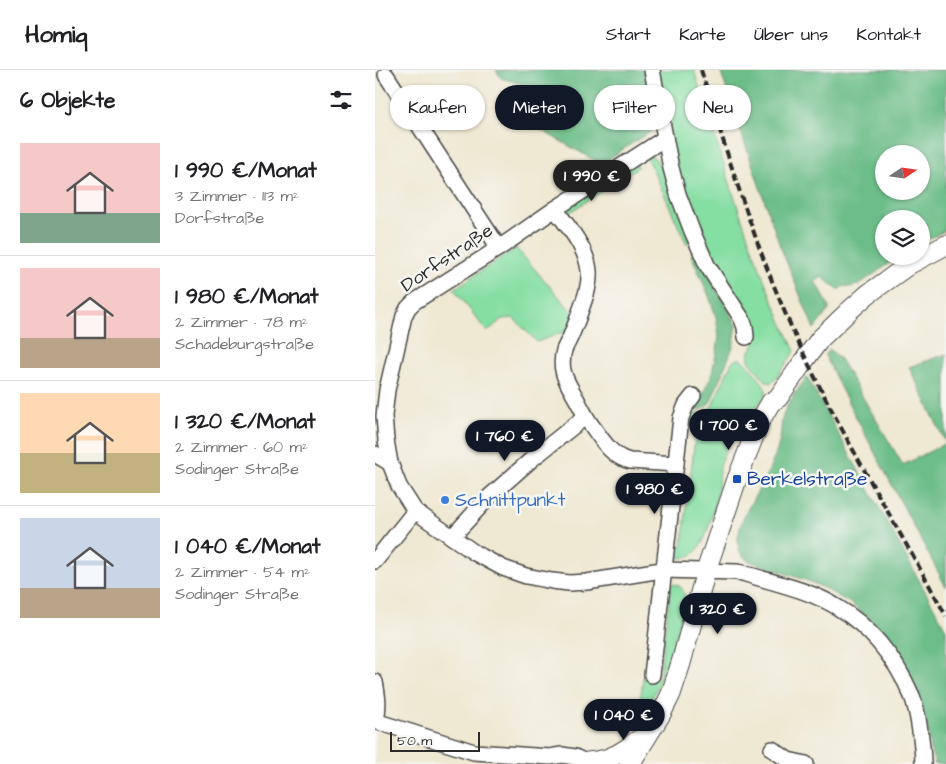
<!DOCTYPE html>
<html lang="de">
<meta charset="utf-8">
<style>
:root{--surface:#fff;--page:#f2f2f2;--text:#202124;--muted:#757577;--line:#e0e0e0;--accent:#111827}
body{margin:0;font-family:"Architects Daughter",sans-serif;background:var(--page);color:var(--text);height:100vh;display:flex;flex-direction:column;font-size:19px;white-space:nowrap}
*{box-sizing:border-box;margin:0}
p{font-size:16px;color:var(--muted)}
.icon{flex:none;width:28px;height:28px;fill:none;stroke:currentColor;stroke-width:2;stroke-linecap:round;stroke-linejoin:round}
.map{position:relative;flex:1;overflow:hidden}
.side{display:flex;flex-direction:column;background:var(--surface);width:375px}
.side>*{flex:none}
.top-card{position:absolute;left:15px;top:15px;width:475px;height:45px;display:flex;gap:10px}
.needle{width:32px;rotate:77deg}
.fabs{position:absolute;left:500px;top:75px;display:grid;gap:10px}
.fabs a{display:grid;place-items:center;width:55px;height:55px;border-radius:50%;background:var(--surface);box-shadow:0 1px 4px #0004;font-size:25px}
.scale{position:absolute;left:15px;bottom:12px;width:90px;box-sizing:border-box;padding-left:5px;border:2px solid #2b2b2b;border-top:0;font-size:14px;line-height:18px;white-space:nowrap;color:#2b2b2b;-webkit-text-stroke:4px #f6f6f2;paint-order:stroke}
.price{position:absolute;translate:-50% -42px;padding:0 11px;border-radius:18px;background:var(--accent);color:#fff;font-size:16px;line-height:32px;filter:drop-shadow(0 1px 2px #0008)}
.price::after{content:'';position:absolute;left:50%;top:30px;width:15px;height:11px;margin-left:-8px;background:inherit;clip-path:polygon(0 0,100% 0,50% 100%)}
.price.on{background:#222;color:#fff}
ul{padding:0;list-style:none}
li{display:flex;align-items:center;gap:15px;height:125px;padding:0 20px}
li+li{border-top:1px solid var(--line)}
li span{display:grid;place-items:center;flex:none;width:140px;height:100px;border-radius:0px;color:#555}
li>.icon{margin-inline-start:auto}
span .icon{width:60px;height:60px;fill:#fffc;stroke-width:1}
li b{font-size:21px}
h2{display:flex;justify-content:space-between;align-items:center;height:60px;padding:0 20px;font-size:21px}
.tag{padding:0 18px;border-radius:22px;background:var(--surface);box-shadow:0 1px 4px #0004;font-size:18px;line-height:45px}
.tag.on{background:var(--accent);color:#fff}
header{display:flex;align-items:center;gap:30px;box-sizing:border-box;height:70px;padding:0 25px;background:var(--surface);border-bottom:1px solid var(--line)}
header strong{font-size:24px}
nav{display:flex;gap:28px;margin-inline-start:auto;font-size:18px}
main{display:flex;flex:1;min-height:0}
.map>svg:first-child{display:block}
.green{fill:#85dea2;stroke:#588466}
.forest{fill:#6cbd88;stroke:#4c745a;fill-rule:evenodd}
.lines{fill:none;stroke-linecap:round;stroke-linejoin:round}
.minor-casing{stroke:#484744;stroke-width:18}
.major-casing{stroke:#484744;stroke-width:21}
.minor{stroke:#fff;stroke-width:15}
.major{stroke:#fff;stroke-width:19}
.rail{stroke:#2b2b2b;stroke-width:4;stroke-dasharray:8 4;stroke-linecap:butt}
.transit-dot{fill:#1a4fb4;stroke:#f6f6f2;stroke-width:2}
.shop-dot{fill:#3f7fe0;stroke:#f6f6f2;stroke-width:2}
.labels{text-anchor:middle;dominant-baseline:central;stroke-width:5;stroke-linejoin:round;paint-order:stroke}
.street-label{font-size:19px;fill:#2b2b2b;stroke:#f6f6f2}
.transit-label{font-size:19px;fill:#164399;stroke:#f6f6f2;text-anchor:start}
.shop-label{font-size:19px;fill:#366cbe;stroke:#f6f6f2;text-anchor:start}
</style>
<header>
<strong>Homiq</strong>
<nav><a>Start</a><a>Karte</a><a>Über uns</a><a>Kontakt</a></nav>
</header>
<main>
<section class="side">
<h2>6 Objekte<svg class="icon" aria-label="filters" viewBox="0 0 24 24"><path d="M4 7h16M4 17h16"/><circle cx="9" cy="7" r="2"/><circle cx="15" cy="17" r="2"/></svg></h2>
<ul>
<li><span style="background:linear-gradient(#f6c9c9 70%,#7fa58c 0)"><svg class="icon" aria-label="home" viewBox="0 0 24 24"><path d="M3 11l9-7 9 7M6 9v11h12V9"/></svg></span><div><b>1 990 €/Monat</b><p>3 Zimmer · 113 m²</p><p>Dorfstraße</p></div></li>
<li><span style="background:linear-gradient(#f6c9c9 70%,#b9a48a 0)"><svg class="icon" aria-label="home" viewBox="0 0 24 24"><path d="M3 11l9-7 9 7M6 9v11h12V9"/></svg></span><div><b>1 980 €/Monat</b><p>2 Zimmer · 78 m²</p><p>Schadeburgstraße</p></div></li>
<li><span style="background:linear-gradient(#ffd9b3 60%,#c2b280 0)"><svg class="icon" aria-label="home" viewBox="0 0 24 24"><path d="M3 11l9-7 9 7M6 9v11h12V9"/></svg></span><div><b>1 320 €/Monat</b><p>2 Zimmer · 60 m²</p><p>Sodinger Straße</p></div></li>
<li><span style="background:linear-gradient(#c9d6e8 70%,#b9a48a 0)"><svg class="icon" aria-label="home" viewBox="0 0 24 24"><path d="M3 11l9-7 9 7M6 9v11h12V9"/></svg></span><div><b>1 040 €/Monat</b><p>2 Zimmer · 54 m²</p><p>Sodinger Straße</p></div></li>
</ul>
</section>
<div class="map">
<svg width="571" height="694" viewBox="0 0 571 694">
<rect width="100%" height="100%" fill="#f6f6f2"/>
<filter id="ink" filterUnits="userSpaceOnUse"><feTurbulence type="fractalNoise" baseFrequency=".02" numOctaves="2"/><feDisplacementMap in="SourceGraphic" scale="10" xChannelSelector="R" yChannelSelector="G"/><feConvolveMatrix kernelMatrix="1 2 1 2 8 2 1 2 1" color-interpolation-filters="sRGB"/></filter>
<filter id="wash" filterUnits="userSpaceOnUse"><feTurbulence type="fractalNoise" baseFrequency=".0096" numOctaves="4" result="noise"/><feDisplacementMap in="SourceGraphic" scale="20" xChannelSelector="R" yChannelSelector="G"/><feGaussianBlur stdDeviation="1.12" result="paint"/><feColorMatrix in="noise" values="0 0 0 0 0 0 0 0 0 0 0 0 0 0 0 0 0 1.4 0 .05"/><feComposite in="paint" operator="in"/></filter>
<g filter="url(#wash)">
<rect width="100%" height="100%" fill="#efe8d2"/>
<g class="green">
<path d="M280,0H319C349,95 377,191 420,281L399,311L396,313C390,312 388,308 384,303C381,299 376,295 374,290C371,280 384,274 381,263L345,208L309,129Z"/>
<path d="M271,86H276L281,89L290,104L315,171L312,174C297,145 286,114 271,86Z"/>
<path d="M260,92L263,97L192,144L190,139Z"/>
<path d="M141,178L200,245L194,260L162,272L138,248L127,249L112,262L79,219Z"/>
<path d="M362,289H365L369,291C374,298 392,314 391,322C389,332 368,349 362,358C355,370 348,384 345,397C343,404 344,412 343,420C342,429 339,437 337,446C332,462 326,489 304,488L301,483L302,476H307L322,352L311,351C317,340 326,346 336,338L357,292Z"/>
<path d="M298,514C308,515 310,523 310,531C299,573 288,615 263,650L268,607L284,608L296,515Z"/>
</g>
<g class="forest">
<path d="M121,0H272L282,57L226,94L150,51L185,25L126,8Z"/>
<path d="M345,0H571V160L546,173V149H509V186H524L485,214L476,217L469,216L463,220L447,207L440,212L446,220L454,237V240L439,259L405,176ZM509,84H546V121H509Z"/>
<path d="M316,185H322L362,255L358,277L336,331C331,338 327,340 319,340L336,307L342,280L344,266L341,247L334,226Z"/>
<path d="M455,279L465,289L528,395L571,373L534,297L571,284V517L465,317L450,285Z"/>
<path d="M432,307L571,559V694H559V690L555,680L553,661L549,642L526,591L523,580L503,556L475,533L449,518L433,511L374,491C365,486 362,477 363,468C366,442 385,422 395,398C398,390 402,382 404,373C407,363 405,353 409,343C414,330 424,318 432,307Z"/>
</g>
</g>
<g filter="url(#ink)">
<g class="lines">
<defs>
<g id="minor">
<path d="M277,0L296,98L303,124L317,161L332,195L367,249L370,257L371,267"/>
<path d="M11,5L124,178"/>
<path d="M290,68L180,139L124,178L39,232L33,238L29,246L12,320L9,346L11,370L15,393L24,416L40,441L100,483L128,498L151,506L177,511L194,513L212,512L280,501L289,500L361,502L368,503C399,513 435,520 462,537C496,557 521,590 537,626C543,641 548,677 548,694"/>
<path d="M180,139C193,157 212,178 214,201C215,216 210,228 205,242C203,249 200,256 197,263C195,269 191,275 189,280C183,302 193,313 202,330C207,339 211,348 217,356C228,371 237,387 255,391L301,394"/>
<path d="M0,384L15,393"/>
<path d="M77,467L114,427L157,389L210,347"/>
<path d="M0,491L40,441"/>
<path d="M277,605L306,348L311,335L318,326"/>
<path d="M0,612C3,627 4,636 1,651"/>
<path d="M0,651L99,682L175,687L187,685L200,687L214,694"/>
<path d="M397,679L413,690L431,694"/>
</g>
<g id="major">
<path d="M212,692C227,691 238,688 251,679C257,675 261,670 268,668"/>
<path d="M255,694L286,644L296,624L306,593L331,501L362,409L385,351L396,332L403,328L426,295L445,269L475,240L493,224L535,194L571,175"/>
</g>
</defs>
<use href="#minor" class="minor-casing"/>
<use href="#major" class="major-casing"/>
<use href="#minor" class="minor"/>
<use href="#major" class="major"/>
<path class="rail" d="M326,0C355,92 383,186 424,274C467,367 522,455 571,546"/>
</g>
</g>
<rect class="transit-dot" x="357" y="404" width="10" height="10" rx="2.5"/>
<circle class="shop-dot" cx="70" cy="430" r="5"/>
<g class="labels">
<g class="street-label">
<text transform="translate(72 188) rotate(-34)">Dorfstraße</text>
</g>
<g class="transit-label">
<text x="372" y="409">Berkelstraße</text>
</g>
<g class="shop-label">
<text x="80" y="430">Schnittpunkt</text>
</g>
</g>
</svg>
<div class="fabs">
<a><svg class="needle" viewBox="-14 -14 28 28"><path d="M0-13l5 13h-10z" fill="#e53935"/><path d="M0 13l5-13h-10z" fill="#757577"/></svg></a>
<a><svg class="icon" aria-label="layers" viewBox="0 0 24 24"><path d="M12 4l9 5-9 5-9-5zM3 14l9 5 9-5"/></svg></a>
</div>
<div class="scale">50 m</div>
<b class="price on" style="left:217px;top:132px">1 990 €</b>
<b class="price" style="left:354px;top:381px">1 700 €</b>
<b class="price" style="left:130px;top:392px">1 760 €</b>
<b class="price" style="left:280px;top:445px">1 980 €</b>
<b class="price" style="left:343px;top:565px">1 320 €</b>
<b class="price" style="left:249px;top:671px">1 040 €</b>
<div class="top-card">
<a class="tag">Kaufen</a>
<a class="tag on">Mieten</a>
<a class="tag">Filter</a>
<a class="tag">Neu</a>
</div>
</div>
</main>
